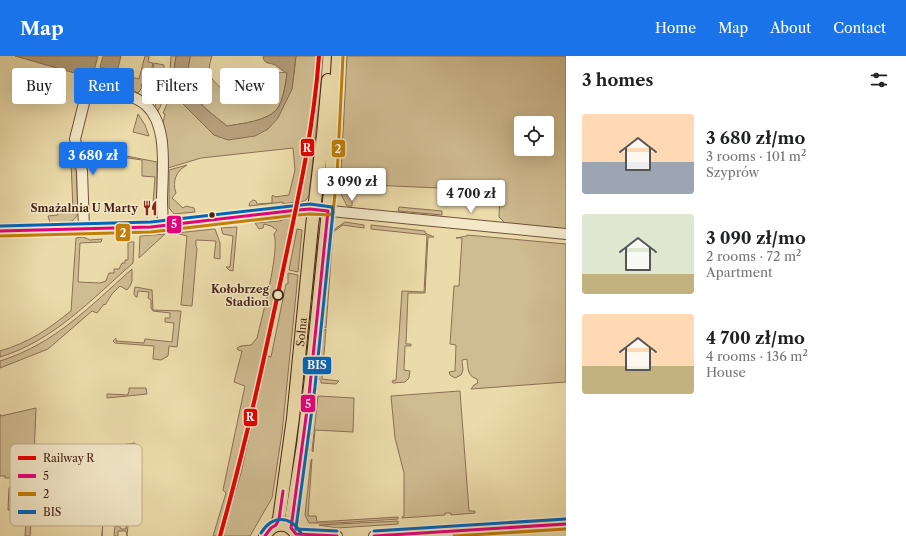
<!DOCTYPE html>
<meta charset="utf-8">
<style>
:root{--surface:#fff;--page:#f2f2f2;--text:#202124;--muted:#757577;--accent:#1a73e8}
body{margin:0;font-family:"Libre Caslon Text",serif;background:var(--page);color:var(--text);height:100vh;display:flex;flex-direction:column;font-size:15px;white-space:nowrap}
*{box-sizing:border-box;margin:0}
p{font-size:13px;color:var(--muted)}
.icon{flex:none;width:22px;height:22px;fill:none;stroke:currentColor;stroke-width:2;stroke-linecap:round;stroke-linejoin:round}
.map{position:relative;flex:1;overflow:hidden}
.drawer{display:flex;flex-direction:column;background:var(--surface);width:340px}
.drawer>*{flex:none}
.guide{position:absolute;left:12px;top:12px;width:380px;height:36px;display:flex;gap:8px}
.tools{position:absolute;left:514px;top:60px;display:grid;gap:8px}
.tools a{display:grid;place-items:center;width:40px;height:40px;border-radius:4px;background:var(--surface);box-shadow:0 4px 16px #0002;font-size:20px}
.price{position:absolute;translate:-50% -34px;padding:0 9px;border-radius:4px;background:#fff;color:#222;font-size:13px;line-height:26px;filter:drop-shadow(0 1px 2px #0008)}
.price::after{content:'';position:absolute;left:50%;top:24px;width:12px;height:9px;margin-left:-6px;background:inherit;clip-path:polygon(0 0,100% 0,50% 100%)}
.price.current{background:var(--accent);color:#fff}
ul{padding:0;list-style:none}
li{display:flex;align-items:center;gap:12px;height:100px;padding:0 16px}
li span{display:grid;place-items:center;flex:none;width:112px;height:80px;border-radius:4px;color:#555}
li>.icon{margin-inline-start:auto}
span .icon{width:48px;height:48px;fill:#fffc;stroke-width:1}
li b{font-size:17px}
h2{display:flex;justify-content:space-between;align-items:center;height:48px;padding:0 16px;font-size:17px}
.tag{padding:0 14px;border-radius:4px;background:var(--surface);box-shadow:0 4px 16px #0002;font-size:14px;line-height:36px}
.tag.current{background:var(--accent);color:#fff}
header{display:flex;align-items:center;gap:24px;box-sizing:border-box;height:56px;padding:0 20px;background:var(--accent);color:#fff}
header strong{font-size:19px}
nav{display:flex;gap:22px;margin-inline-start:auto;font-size:14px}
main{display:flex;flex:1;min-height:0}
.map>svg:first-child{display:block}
.green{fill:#d0bc91;stroke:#8c7054;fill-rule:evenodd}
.water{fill:#b49d78;stroke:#886d51}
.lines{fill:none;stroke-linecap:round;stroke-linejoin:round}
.minor-casing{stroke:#70523b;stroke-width:12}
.major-casing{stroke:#472416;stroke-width:14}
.minor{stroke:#f3e8c8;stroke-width:10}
.major{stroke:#ecdbaa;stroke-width:12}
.bus-1-casing{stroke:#f3e8c8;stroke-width:6}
.bus-2-casing{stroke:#f3e8c8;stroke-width:6}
.bus-3-casing{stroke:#f3e8c8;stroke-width:6}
.bus-1{stroke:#e5007d;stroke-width:3}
.bus-2{stroke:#c27f07;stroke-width:3}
.bus-3{stroke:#0065bd;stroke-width:3}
.rail-1-casing{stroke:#f3e8c8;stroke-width:7}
.rail-1{stroke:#e50000;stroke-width:4}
.bus-dot{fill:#472416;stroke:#f3e8c8;stroke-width:1.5}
.stop-dot{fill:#f3e8c8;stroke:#472416;stroke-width:2}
.labels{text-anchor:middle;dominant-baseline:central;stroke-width:3;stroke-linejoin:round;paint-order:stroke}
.poi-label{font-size:11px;font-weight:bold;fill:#472416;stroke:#f3e8c8;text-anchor:end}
.stop-label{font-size:11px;font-weight:bold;fill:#472416;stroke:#f3e8c8;text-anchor:end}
.street-label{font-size:11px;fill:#472416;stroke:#f3e8c8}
.key{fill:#f3e8c8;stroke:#bfad93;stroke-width:1}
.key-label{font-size:11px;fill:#472416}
.line-badge{stroke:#f3e8c8;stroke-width:1.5}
.badge-label{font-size:11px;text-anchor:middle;font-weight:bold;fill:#fff}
</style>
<header>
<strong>Map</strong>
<nav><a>Home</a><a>Map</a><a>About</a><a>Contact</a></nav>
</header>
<main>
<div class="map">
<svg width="566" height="480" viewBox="0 0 566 480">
<rect width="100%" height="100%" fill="#ecdbaa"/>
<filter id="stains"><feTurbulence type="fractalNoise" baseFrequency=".005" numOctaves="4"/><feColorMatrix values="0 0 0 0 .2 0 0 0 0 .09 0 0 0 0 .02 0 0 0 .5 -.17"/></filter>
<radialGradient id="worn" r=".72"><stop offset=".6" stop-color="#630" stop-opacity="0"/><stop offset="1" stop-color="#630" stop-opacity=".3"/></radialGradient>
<g class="green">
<path d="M145,0H149L148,6L153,7L149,25L146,23L141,29L142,31L139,36L137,37L132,33L130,28L132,21L139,23Z"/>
<path d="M171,0H176L172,28L177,42L214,79L268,73L292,33L296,0H317L315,33L310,73L295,146L283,148V146L249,150C249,147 251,145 253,144L256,145L257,148L272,147V140L273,139L275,141L289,139L295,114L293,92L201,102L168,112L167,85L163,67L165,58L163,57L168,46Z"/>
<path d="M190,0H212C207,16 208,21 221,32L232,31L228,40C237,44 241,45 248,38L244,34L258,18L266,20L267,17C273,19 280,15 287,17C286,26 283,46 277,53C268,65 240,68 227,70C211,57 190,43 187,22C186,15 190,7 190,0Z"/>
<path d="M321,0H323L320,40L309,139L306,144L299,147L316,55Z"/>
<path d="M347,0H566V173L505,167L499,161L500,133H495L493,136H489V132H482V135L463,133L370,129V126L360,125L361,114H353L352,150H347L340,136ZM521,67H547V93H521Z"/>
<path d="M154,7L164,9L161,49L158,55L154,51L156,49L150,38L156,31L150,26Z"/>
<path d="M138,58L145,69L149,80L133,76Z"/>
<path d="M121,99L157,106V148H153L155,121L142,120V104L121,101Z"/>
<path d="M68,104H72L76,109L78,157C73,170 62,167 50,167L48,160L58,159V154L73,153L71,106L68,105Z"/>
<path d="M187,109C176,115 172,125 176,137L172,142L183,152L186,150L194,152L195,156L174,158L169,152V114Z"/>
<path d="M399,151L442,155V159L398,155Z"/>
<path d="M293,161C270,268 249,375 218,480H213L226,437L223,434L245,330L234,326L242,295L238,294L237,292L241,290L251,289L257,282C262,261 280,195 274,178L277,174L271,170L264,168L263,172L259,173L255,167L279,165Z"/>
<path d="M345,166L364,169V172L343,169L333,176L326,272L323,270L332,175Z"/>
<path d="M371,169L425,175V177L434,181H428L425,237H408L406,288H411V290H405L404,314L410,315L409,322L405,326L393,327L392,325L396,324L402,235L424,236L427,179L371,173Z"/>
<path d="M237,171L233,215L229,214L226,211H230L233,180L223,178L221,172Z"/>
<path d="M215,173L220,187V203L214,202L216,185L196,184V191L197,192L192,250L181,249L187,180L176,177Z"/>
<path d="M297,173L302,174L298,216L289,214Z"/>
<path d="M315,176H319L313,231V267L297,397L293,399Z"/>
<path d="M165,178L139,202L140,180Z"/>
<path d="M467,179L566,188V326L471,333L474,329L478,327L477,323C467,320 468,312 467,303L462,304L463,314L461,319L455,322L450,319L449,316L455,315L456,289L450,288L454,230H459L462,182H456L467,180Z"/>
<path d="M83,181L90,184L102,183L101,186L80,187L78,226L100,227L106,225L109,217H114V213H119L122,207H125V204H128V186H134L133,207C91,244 53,285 0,301V295C30,286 47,274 71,255L76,182Z"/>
<path d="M132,213V225L130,230L127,234L120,230L112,238L105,249L104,248L97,257L92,255L48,293L0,312V305C55,288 90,250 132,213Z"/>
<path d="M288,217L298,219L282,377L272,442L250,480H222L241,417L267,300L271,301L286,228H288Z"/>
<path d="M135,231L152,234L153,254L181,255L177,291L169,290L168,300L161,304L153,303L154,290L115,287L113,285L116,282V285L144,287L145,283L172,286L174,267L165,266V262H170V257L153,255L151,252V244L148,242L149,236L138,235L137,241H136L134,238Z"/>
<path d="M326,273L322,323L339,325L336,328L321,327V325L318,321L323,275Z"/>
<path d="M129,332H146L147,338L107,342V338L128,339V337L129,336Z"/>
<path d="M460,335L469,455H475V457L451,459V457H445V459L402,462V461L404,460V417L395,382L391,340Z"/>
<path d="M318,340L354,342L353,376L315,374L313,396L312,395Z"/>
<path d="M36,352L34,401L135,387L127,480L126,475H118V480H114L115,470L120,471L121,473H126L127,448L111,446L109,444L110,435V444L122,446L123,441H126L129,400H127V395L114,394L111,417V407L109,406H97L99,417H95L98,415L97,409H94V406L99,404L98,395H93L92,394L86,395L89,418L68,420L67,418L87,414L85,402H81L80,399L40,405V408L36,409L38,421L57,420V422L33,425L34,405L28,404L27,407H22L21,421L26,422L25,425V422H5V420H0V358L1,360Z"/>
<path d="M312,403L308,460H316L317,466L398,461V463L336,467H309L305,459L311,404Z"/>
<path d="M90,423H100L106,427L102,480L105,428L33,437L30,480H25L28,441H25V437L13,436L10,454H8L9,432L11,431L35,430L36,433L55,430L56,428H57L58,430L85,427V424Z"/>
<path d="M398,465V468L337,472L319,469Z"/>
</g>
<g class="water">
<path d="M15,0H98L92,22Z"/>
<path d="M103,0H121L117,16L100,11Z"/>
<path d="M176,0H190C190,7 186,15 187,22C190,43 211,57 227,70C240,68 268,65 277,53C283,46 286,26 287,17C282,15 280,12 275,9C269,6 264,9 263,0H296L292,33L278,62L268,73L255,80L228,84L214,79L177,42L172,28Z"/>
</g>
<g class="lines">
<defs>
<g id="minor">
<path d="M84,173L82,115L75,83L88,31C105,35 127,36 142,46C170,65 162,116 162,145C162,153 163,162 163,170"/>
<path d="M0,175L151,171L310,153L566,178"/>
<path d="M296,478L337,480"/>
<path d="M374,480L566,468"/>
</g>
<g id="major">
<path id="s1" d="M276,469L279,463L293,362L312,170L323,79L328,24"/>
<path d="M291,472L292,457L303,389L310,330L330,135L338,0"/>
<path d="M265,480C272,465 290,465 297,480"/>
</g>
</defs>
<use href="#minor" class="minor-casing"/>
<use href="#major" class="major-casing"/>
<use href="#minor" class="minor"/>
<use href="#major" class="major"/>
<defs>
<g id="bus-1">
<path d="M0,175L151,171L298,154L310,153L328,155L309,339L291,472L296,478L337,480"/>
<path d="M265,480L271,472L276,469L279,463L283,435"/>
<path d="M374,480L566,468"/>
</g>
<g id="bus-2">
<path d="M0,180L151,176L298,159L310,158L330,159L333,156L337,120L343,0"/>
<path d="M454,480L566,473"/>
</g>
<g id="bus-3">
<path d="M0,170L151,166L310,148L332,151L333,156L315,331L296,472"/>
<path d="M296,473L337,475"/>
<path d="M374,475L566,463"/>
<path d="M261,477C272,459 290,459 301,477"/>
</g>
</defs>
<use href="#bus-1" class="bus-1-casing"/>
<use href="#bus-2" class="bus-2-casing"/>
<use href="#bus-3" class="bus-3-casing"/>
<use href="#bus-1" class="bus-1"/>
<use href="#bus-2" class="bus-2"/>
<use href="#bus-3" class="bus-3"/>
<defs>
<path id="rail-1" d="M220,480C246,388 266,294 286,200C300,134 314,68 319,0"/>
</defs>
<use href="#rail-1" class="rail-1-casing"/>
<use href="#rail-1" class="rail-1"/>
</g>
<defs>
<symbol id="restaurant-bare" viewBox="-9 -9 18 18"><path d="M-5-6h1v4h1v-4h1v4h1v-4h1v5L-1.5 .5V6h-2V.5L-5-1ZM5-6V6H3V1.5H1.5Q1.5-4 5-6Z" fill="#8f2418" stroke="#f3e8c8" stroke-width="2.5" paint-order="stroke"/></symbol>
</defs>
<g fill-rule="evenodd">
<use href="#restaurant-bare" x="139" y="141" width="22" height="22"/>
</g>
<circle class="bus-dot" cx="212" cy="159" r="3.5"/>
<circle class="stop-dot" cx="278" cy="239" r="5"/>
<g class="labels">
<g class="poi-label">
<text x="138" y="152">Smażalnia U Marty</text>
</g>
<g class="stop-label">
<text x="269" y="233">Kołobrzeg<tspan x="269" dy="13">Stadion</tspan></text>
</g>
<g class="street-label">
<text stroke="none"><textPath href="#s1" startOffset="195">Solna</textPath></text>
</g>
</g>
<rect x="10" y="388" width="132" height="82" rx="6" class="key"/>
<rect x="18" y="400" width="18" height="4" fill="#e50000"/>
<rect x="18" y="418" width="18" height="4" fill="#e5007d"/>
<rect x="18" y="436" width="18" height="4" fill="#c27f07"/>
<rect x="18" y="454" width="18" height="4" fill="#0065bd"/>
<g class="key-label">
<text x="43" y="406">Railway R</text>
<text x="43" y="424">5</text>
<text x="43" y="442">2</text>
<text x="43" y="460">BIS</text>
</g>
<g class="line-badge">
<rect x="300" y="82" width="15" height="19" rx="4" fill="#e50000"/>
<rect x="331" y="83" width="15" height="19" rx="4" fill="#c27f07"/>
<rect x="166" y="159" width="16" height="19" rx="4" fill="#e5007d"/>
<rect x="115" y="167" width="16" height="19" rx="4" fill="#c27f07"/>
<rect x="302" y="300" width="30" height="19" rx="4" fill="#0065bd"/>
<rect x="300" y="338" width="16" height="19" rx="4" fill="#e5007d"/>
<rect x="243" y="352" width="15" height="19" rx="4" fill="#e50000"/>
</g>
<g class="badge-label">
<text x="307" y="96">R</text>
<text x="338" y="97">2</text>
<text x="174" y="172">5</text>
<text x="123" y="181">2</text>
<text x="317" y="313">BIS</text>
<text x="308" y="352">5</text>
<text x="250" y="365">R</text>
</g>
<rect width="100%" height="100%" filter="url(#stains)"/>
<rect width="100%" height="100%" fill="url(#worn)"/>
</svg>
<div class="tools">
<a><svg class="icon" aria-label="locate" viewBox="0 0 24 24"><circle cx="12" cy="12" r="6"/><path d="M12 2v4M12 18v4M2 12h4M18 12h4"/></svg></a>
</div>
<b class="price current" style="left:93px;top:120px">3 680 zł</b>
<b class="price" style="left:352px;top:146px">3 090 zł</b>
<b class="price" style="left:471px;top:158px">4 700 zł</b>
<div class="guide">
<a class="tag">Buy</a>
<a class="tag current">Rent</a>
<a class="tag">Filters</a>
<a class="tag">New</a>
</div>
</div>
<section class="drawer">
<h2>3 homes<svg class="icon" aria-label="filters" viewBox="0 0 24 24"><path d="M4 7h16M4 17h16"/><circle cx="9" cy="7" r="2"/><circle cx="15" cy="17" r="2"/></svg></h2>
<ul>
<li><span style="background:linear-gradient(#ffd9b3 60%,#9aa5b1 0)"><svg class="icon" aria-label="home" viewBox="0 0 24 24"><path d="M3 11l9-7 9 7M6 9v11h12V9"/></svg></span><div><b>3 680 zł/mo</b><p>3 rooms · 101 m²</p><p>Szyprów</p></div></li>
<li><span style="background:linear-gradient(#dfe7d0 75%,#c2b280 0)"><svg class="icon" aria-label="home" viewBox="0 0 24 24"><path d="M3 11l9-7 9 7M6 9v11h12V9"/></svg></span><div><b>3 090 zł/mo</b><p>2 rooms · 72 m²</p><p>Apartment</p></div></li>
<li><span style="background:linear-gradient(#ffd9b3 65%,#c2b280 0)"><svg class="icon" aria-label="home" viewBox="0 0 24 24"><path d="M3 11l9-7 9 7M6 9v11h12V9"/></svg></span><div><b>4 700 zł/mo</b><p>4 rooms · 136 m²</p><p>House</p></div></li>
</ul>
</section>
</main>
